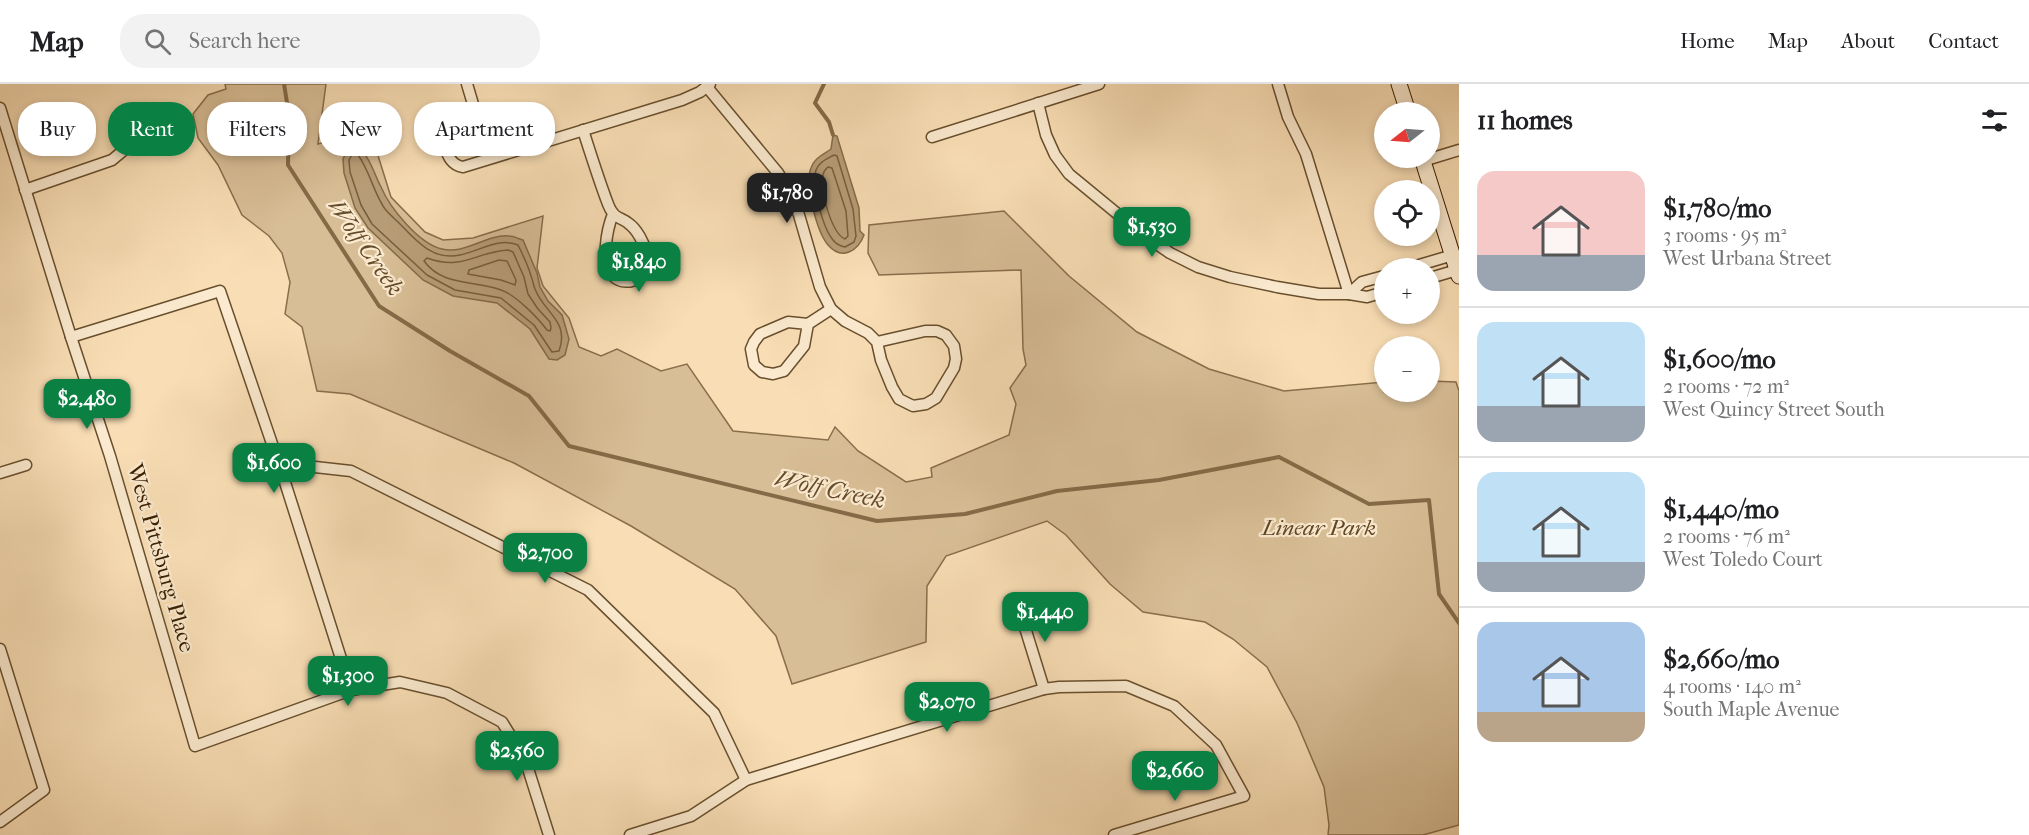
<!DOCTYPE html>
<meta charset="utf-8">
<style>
:root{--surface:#fff;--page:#f2f2f2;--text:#202124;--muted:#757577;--line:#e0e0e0;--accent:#0b8043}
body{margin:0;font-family:"IM FELL French Canon",serif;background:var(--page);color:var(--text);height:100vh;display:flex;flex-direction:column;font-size:22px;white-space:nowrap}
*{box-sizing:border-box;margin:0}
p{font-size:20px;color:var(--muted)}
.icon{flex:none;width:33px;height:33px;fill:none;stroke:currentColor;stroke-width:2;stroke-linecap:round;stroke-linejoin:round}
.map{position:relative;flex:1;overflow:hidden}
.sheet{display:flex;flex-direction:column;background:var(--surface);width:570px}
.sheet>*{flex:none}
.top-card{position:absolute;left:18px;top:18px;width:570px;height:54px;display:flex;gap:12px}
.needle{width:39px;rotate:253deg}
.tools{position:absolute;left:1374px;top:18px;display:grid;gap:12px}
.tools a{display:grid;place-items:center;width:66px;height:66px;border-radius:50%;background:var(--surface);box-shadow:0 3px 9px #0003;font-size:30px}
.price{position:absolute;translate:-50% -51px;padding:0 14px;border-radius:12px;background:var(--accent);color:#fff;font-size:20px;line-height:39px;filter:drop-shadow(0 2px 3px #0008)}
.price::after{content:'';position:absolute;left:50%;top:36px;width:18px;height:14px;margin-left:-9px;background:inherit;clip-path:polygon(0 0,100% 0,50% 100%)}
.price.selected{background:#222;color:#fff}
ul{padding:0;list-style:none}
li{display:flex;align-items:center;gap:18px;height:150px;padding:0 18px}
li+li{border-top:2px solid var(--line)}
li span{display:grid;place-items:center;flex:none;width:168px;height:120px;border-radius:18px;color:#555}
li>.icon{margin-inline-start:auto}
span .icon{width:72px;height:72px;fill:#fffc;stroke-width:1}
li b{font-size:26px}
h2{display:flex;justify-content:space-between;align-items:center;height:72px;padding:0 18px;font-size:26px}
.chip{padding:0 21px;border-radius:24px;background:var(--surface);box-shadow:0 3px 9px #0003;font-size:21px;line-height:54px}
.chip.selected{background:var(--accent);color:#fff}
header{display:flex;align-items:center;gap:36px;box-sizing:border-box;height:84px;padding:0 30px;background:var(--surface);border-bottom:2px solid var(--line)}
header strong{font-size:28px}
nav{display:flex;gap:33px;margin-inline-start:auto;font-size:21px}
.search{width:420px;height:54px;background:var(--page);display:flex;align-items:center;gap:15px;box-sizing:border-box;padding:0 21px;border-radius:24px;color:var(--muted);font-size:22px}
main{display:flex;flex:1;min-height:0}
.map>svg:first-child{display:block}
.green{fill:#d8be96;stroke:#886e4b;stroke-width:1.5}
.water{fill:#b79d77;stroke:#846b47;stroke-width:1.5}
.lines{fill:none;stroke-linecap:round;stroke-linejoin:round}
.shore{stroke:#785e3c;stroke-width:1.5}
.stream{stroke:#846b47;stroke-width:4}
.minor-casing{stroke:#684f2d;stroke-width:13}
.secondary-casing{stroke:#381f00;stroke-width:17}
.minor{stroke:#fbeacf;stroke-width:10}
.secondary{stroke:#fbeacf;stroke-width:15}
.labels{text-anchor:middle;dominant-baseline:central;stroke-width:4.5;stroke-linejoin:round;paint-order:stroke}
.park-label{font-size:22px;font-style:italic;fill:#604726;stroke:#fbeacf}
.street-label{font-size:22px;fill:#381f00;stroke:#fbeacf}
.water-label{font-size:24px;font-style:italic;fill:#644b2a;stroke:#fbeacf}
</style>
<header>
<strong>Map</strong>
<div class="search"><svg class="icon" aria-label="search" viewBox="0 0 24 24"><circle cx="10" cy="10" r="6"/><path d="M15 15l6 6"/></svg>Search here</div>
<nav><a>Home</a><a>Map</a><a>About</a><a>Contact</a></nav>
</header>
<main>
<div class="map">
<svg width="1459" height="751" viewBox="0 0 1459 751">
<rect width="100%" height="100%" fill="#f9deb5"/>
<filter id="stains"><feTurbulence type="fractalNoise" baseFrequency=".00333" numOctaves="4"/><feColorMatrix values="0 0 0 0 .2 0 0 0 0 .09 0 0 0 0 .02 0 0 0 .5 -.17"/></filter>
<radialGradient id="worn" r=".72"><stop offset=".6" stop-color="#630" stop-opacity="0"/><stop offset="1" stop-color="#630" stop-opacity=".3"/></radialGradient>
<path class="green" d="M225,0H326L318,60L370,46L391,113L425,148L443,156L473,154L543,132L537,184L543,202L569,234L579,263L601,272L617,265L661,287L687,280L733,347L828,356L835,343L858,367L906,398L932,393L931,384L1009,351L1016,320L1010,304L1026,281L1023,265L1021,186L879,191L868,169L869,141L1004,127L1069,192L1137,248L1209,285L1284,307L1384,298V308H1430V297L1456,298L1459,307V741L1423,751H1328L1329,741L1324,703L1297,639L1267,583L1233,555L1205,538L1143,528L1110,500L1066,451L1047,437L946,472L927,502L926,558L792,600L776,552L735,505L631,442L514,379L350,310L317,307L302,243L285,230L290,198L282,169L269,152L242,131L218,81L198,54L193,30L208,11L226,5Z"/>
<g class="water">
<path d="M833,51L837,52L859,124L860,147L864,151C858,167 842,177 828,161C817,148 804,100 811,84C814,74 823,71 831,65Z"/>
<path d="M354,61C370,70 373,88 381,103C390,124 419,160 442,165C465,171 486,150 509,152C514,152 519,155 523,156L537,189L540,203L548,217L562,231L569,255L565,271L557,276L549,275L530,245L497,219L453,212L423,196L368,144L355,124L344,89L343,75L348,65Z"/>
</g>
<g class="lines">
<g class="shore">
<path d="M353,69L358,71C370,87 373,108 385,125C390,131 396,136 401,141C417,158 434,177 460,171C480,167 498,153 518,161C523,171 528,181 531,192C533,196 533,201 535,205C544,229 570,237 559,267L552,268L534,241L501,214L455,206L427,191L372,140L361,121L350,88L349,76Z"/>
<path d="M834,71L837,72L853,125L856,152L854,158L845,163C840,162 836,160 833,156C823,144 811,101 816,86C819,78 827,75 834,71Z"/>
<path d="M828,83L832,84L846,127L848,152L845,155C832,150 819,105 823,91C824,86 825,86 828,83Z"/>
<path d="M508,166L513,168L524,193L528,210L538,225L550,238L551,244L550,247L547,246C538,234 516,211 501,206C475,196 443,203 424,177L427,174C463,187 475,168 508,166Z"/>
<path d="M499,176L507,177L516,196L515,201L501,196L468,190L469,186Z"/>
</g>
<g class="stream">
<path d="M284,0L289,31L288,81L379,222L450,267L529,312L569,362L877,437L965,430L1057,407L1159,396L1279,373L1369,420L1429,416L1439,510L1459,539"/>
<path d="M824,0L815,19L829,38L833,51"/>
</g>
<defs>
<g id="minor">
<path d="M467,0L489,74"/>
<path d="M1278,0L1288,33L1306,70L1349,210"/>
<path d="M707,3L778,89L791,110L799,131L820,203L831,225L845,237L868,249L877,258L881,276L892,303L899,315L913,322L926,320L936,314L954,284L956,275L954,262L946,251L937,247H925L877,258"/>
<path d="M1038,19L1046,51L1055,71L1069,90L1142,150L1170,169L1198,183L1230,193L1277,203L1319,210H1349L1367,213L1384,208"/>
<path d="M0,24L71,253L110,372L195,662L351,606L400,598L447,609L502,638L525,675L549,751"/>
<path d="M583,46C590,68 597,90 605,112C607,117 609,125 613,129C616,134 624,135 628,139C637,145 644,159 647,170C654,189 629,207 613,192C600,179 607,145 613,130"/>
<path d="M932,53L1099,0"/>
<path d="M444,61C448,72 451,81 463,83L682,16L700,8L710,0"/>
<path d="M1423,77L1459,66"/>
<path d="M25,106L112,76L136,56"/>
<path d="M1409,184L1453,171"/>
<path d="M1430,194L1457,186"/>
<path d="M1349,210L1362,198L1384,192"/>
<path d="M808,240L804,262L784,287L773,290L762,288L754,281L751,265L754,258L760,250L788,238L808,240L831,225"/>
<path d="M71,253L220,207L283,392L351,606"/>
<path d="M0,389L26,381"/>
<path d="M283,392L315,383L351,387L588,506L714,629L746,696"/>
<path d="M1018,521L1044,605"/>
<path d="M0,565L44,706L0,738"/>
<path d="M630,751L691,732L746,696L1044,605L1059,603L1126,602L1174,622L1216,661L1244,712L1114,751"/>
</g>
<g id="secondary">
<path d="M1399,0L1408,28"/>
<path d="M1422,74L1459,192"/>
</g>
</defs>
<use href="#minor" class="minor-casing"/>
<use href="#secondary" class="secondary-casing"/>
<use href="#minor" class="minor"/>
<use href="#secondary" class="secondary"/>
</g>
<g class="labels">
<g class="park-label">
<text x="1319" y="444">Linear Park</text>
</g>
<g class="street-label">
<text transform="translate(161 474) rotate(74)">West Pittsburg Place</text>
</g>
<g class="water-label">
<text transform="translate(366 163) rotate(55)">Wolf Creek</text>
<text transform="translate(830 405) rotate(12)">Wolf Creek</text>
</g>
</g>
<rect width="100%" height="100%" filter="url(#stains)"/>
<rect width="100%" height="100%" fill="url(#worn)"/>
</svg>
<div class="tools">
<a><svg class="needle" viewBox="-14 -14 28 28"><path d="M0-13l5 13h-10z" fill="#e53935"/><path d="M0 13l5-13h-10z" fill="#757577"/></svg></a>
<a><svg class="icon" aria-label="locate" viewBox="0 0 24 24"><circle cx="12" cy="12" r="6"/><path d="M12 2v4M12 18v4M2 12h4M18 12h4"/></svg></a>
<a>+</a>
<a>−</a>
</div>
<b class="price selected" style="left:787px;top:140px">$1,780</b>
<b class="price" style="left:1152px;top:174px">$1,530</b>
<b class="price" style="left:639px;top:209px">$1,840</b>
<b class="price" style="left:87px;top:346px">$2,480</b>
<b class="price" style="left:274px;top:410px">$1,600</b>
<b class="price" style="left:545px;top:500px">$2,700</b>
<b class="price" style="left:1045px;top:559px">$1,440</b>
<b class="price" style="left:348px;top:623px">$1,300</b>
<b class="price" style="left:947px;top:649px">$2,070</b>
<b class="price" style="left:517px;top:698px">$2,560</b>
<b class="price" style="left:1175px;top:718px">$2,660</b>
<div class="top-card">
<a class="chip">Buy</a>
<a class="chip selected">Rent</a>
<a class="chip">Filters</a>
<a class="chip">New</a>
<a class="chip">Apartment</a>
</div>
</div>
<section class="sheet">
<h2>11 homes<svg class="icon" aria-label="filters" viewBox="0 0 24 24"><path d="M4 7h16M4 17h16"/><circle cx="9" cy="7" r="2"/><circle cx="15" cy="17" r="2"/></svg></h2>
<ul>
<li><span style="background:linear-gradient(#f6c9c9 70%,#9aa5b1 0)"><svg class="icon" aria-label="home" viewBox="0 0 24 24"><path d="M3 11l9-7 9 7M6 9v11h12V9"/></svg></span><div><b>$1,780/mo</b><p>3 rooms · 95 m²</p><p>West Urbana Street</p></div></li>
<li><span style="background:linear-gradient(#bfe0f5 70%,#9aa5b1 0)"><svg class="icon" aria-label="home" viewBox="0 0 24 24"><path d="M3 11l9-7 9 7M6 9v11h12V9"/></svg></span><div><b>$1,600/mo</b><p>2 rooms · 72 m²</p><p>West Quincy Street South</p></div></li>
<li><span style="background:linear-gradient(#bfe0f5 75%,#9aa5b1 0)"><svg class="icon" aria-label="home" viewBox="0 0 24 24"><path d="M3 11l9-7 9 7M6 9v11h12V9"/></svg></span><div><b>$1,440/mo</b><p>2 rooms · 76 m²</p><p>West Toledo Court</p></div></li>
<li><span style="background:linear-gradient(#a9c7e8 75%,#b9a48a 0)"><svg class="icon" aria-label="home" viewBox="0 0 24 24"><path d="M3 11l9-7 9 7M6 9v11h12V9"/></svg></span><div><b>$2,660/mo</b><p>4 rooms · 140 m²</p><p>South Maple Avenue</p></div></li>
</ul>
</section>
</main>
